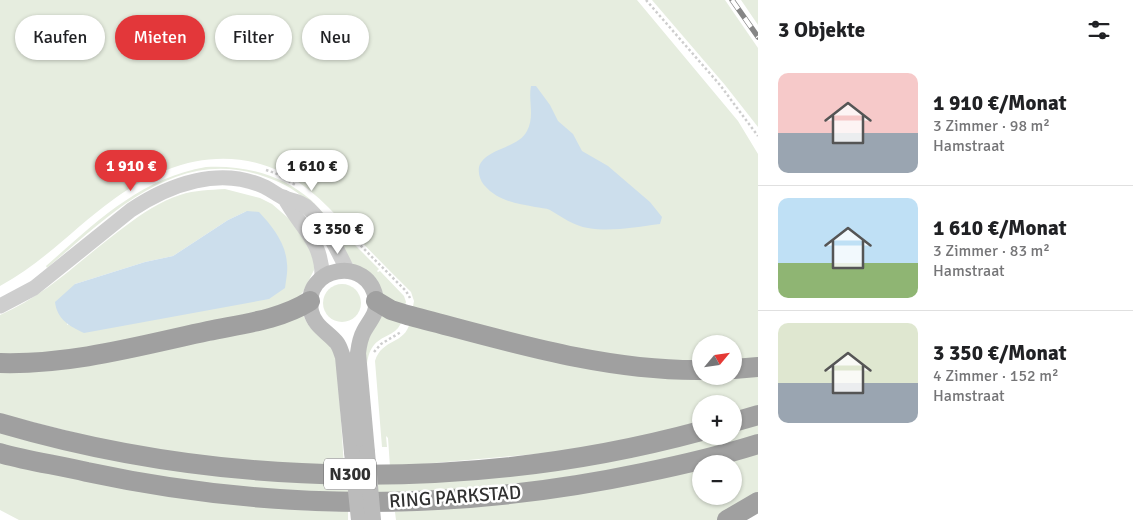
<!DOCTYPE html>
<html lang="de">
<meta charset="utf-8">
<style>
:root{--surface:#fff;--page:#f6f6f6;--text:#202124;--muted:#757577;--line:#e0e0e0;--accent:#e3373a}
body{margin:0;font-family:Signika,sans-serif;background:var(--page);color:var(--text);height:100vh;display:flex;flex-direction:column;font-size:19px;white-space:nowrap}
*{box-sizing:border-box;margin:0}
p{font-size:16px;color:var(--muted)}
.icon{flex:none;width:28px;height:28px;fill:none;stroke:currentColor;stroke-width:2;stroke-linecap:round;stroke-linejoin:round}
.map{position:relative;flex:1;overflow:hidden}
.sheet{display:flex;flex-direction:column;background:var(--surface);width:375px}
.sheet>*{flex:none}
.guide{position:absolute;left:15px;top:15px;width:475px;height:45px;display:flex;gap:10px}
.needle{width:32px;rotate:61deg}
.controls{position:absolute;left:692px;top:335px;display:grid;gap:10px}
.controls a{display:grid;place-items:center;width:50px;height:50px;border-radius:50%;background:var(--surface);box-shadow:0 1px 4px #0004;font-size:25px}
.price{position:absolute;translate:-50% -42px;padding:0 11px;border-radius:18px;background:#fff;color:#222;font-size:16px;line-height:32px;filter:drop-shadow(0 1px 2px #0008)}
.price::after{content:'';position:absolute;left:50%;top:30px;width:15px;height:11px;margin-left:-8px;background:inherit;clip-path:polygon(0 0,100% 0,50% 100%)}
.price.active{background:var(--accent);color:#fff}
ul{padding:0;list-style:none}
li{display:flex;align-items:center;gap:15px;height:125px;padding:0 20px}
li+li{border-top:1px solid var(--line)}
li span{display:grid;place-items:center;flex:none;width:140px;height:100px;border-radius:10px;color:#555}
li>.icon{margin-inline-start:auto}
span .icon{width:60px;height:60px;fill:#fffc;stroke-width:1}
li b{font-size:21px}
h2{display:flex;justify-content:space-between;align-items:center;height:60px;padding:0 20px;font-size:21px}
.chip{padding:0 18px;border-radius:22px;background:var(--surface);box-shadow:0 1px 4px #0004;font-size:18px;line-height:45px}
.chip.active{background:var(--accent);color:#fff}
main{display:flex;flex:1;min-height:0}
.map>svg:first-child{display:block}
.green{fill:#e6eddf;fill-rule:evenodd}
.water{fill:#ccdeec}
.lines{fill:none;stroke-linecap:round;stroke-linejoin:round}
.path{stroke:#cecece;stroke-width:2.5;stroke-dasharray:2.5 2.5;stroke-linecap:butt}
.tertiary{stroke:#cecece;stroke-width:15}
.secondary{stroke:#bbb;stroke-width:16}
.trunk{stroke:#a0a0a0;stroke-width:20}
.rail-casing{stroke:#868686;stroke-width:5.5}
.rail{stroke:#fff;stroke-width:4;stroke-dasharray:11;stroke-linecap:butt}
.secondary-bridge{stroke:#bbb;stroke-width:16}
.labels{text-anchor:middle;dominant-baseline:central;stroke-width:5;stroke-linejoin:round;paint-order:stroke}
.shield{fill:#fff;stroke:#6f6f6f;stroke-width:1}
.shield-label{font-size:18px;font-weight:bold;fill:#313131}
.street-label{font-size:19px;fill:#313131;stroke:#fff}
</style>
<main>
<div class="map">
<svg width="758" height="520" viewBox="0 0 758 520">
<rect width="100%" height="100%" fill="#fff"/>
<g class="green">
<path d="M0,0H637L738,121L758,154V361L734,362V344H701V364L606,357L412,312L414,301L411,292C389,270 368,249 347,227C335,214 323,201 309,190C247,140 174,155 114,199C75,227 43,263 0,286Z"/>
<path d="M652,0H725L758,48V127L725,85Z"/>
<path d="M741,0H758V25L756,22Z"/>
<path d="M206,167C244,165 281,174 311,200C318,207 325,215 332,222C348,238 363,253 379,269L377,271L378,272L380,271L404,296L406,302L404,310C387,301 380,292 367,278C361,272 354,266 349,259C333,241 321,220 306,201C296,188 275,180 260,175C173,147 107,218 47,268L46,266C94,224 140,178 206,167Z"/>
<path d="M225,189L260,198L272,204L294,223L314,256V270L303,292L293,303L89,351L0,356V315C49,294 85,255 127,225C143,213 161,201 180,195C195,190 210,190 225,189ZM247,211L67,325L75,284L145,262L173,256L228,220Z"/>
<circle cx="342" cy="303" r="19"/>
<path d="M303,314C310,333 318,332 329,345C332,349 335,355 337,359L344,467H280L128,446L0,414V366Z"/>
<path d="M382,315L402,320C396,342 370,330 367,366L364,346Z"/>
<path d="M410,322L701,376H734L758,372V406L734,413V404H701V423L580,450L390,467L388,438L386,436L387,447H382L375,361C382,338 405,345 410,322Z"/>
<path d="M758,422V436L662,462L491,489L343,496L190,484L0,445V431L314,483L707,436H734V429Z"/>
<path d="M758,452V496L718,520H396L395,512L406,510L701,468V496H734V464H721Z"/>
<path d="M0,461C78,480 155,496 235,504C272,508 311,512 348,511V520H19L0,510Z"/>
</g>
<g class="water">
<path d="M531,86H536L550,105L558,121L573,134L582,151L608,166L650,202L662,217L660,224C637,227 611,232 588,228C574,226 562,217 550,210C546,208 540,208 535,207C515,203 498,201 484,185C480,180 478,173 479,167C485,148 518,149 527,131C535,116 528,101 531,86Z"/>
<path d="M247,211L259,212C272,226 286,243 287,264C288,271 286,280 285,288L269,299L84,333C69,326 57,319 55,302L75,284L145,262L173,256L228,220Z"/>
</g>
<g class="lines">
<g class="path">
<path d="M646,0L720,85L758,136"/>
<path d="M266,170L275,173L297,186"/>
<path d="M343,228L406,291L410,298"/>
<path d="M374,352L381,344L401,332"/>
</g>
<g class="tertiary">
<path d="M284,197C299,227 323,240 322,278"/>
<path d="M0,306L34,288L131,210C170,184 220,166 265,187C271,190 276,194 282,197C292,201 301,201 309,209C326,225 337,250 348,271"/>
</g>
<path class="secondary" d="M352,452L343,357C341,352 340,347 337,343C328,332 314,326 311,311C301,266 370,254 376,300C378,313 370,320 364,331C360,338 359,345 358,353L367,452"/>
<g class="trunk">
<path d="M376,301L391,310L407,315C504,340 601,371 701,370"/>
<path d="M0,363C71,365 139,346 208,331C241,324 280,320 310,301"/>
<path d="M734,369L758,367"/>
<path d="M734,422L758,415"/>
<path d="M0,423C224,489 476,492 701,431"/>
<path d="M0,453C28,461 58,465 87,472C273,512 456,512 642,473C681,465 720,456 758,444"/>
<path d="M727,520L758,502"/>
</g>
<defs>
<path id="rail" d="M732,0L758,37"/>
</defs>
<use href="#rail" class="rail-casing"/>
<use href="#rail" class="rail"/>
<g class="secondary-bridge">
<path d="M352,452L359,520"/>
<path d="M367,452L373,520"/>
</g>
</g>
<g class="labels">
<rect class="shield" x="324" y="458.5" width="52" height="31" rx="4"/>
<g class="shield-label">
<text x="350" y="474">N300</text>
</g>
<g class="street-label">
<text transform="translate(455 497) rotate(-4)">RING PARKSTAD</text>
</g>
</g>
</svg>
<div class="controls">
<a><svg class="needle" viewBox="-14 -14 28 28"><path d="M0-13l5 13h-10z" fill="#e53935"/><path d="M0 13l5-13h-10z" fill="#757577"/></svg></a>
<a>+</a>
<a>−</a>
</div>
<b class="price active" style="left:131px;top:192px">1 910 €</b>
<b class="price" style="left:312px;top:192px">1 610 €</b>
<b class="price" style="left:338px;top:255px">3 350 €</b>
<div class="guide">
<a class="chip">Kaufen</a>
<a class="chip active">Mieten</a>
<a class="chip">Filter</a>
<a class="chip">Neu</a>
</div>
</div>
<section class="sheet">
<h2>3 Objekte<svg class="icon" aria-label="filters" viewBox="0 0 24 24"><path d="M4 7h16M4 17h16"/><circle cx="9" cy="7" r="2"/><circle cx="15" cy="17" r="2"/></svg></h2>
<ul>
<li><span style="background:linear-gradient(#f6c9c9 60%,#9aa5b1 0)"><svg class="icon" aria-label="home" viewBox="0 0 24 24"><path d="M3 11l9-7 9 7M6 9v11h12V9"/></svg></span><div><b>1 910 €/Monat</b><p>3 Zimmer · 98 m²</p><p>Hamstraat</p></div></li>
<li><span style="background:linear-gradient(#bfe0f5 65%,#8fb573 0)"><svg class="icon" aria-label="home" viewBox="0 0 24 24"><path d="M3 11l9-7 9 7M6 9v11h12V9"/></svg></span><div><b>1 610 €/Monat</b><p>3 Zimmer · 83 m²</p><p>Hamstraat</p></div></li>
<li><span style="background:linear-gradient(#dfe7d0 60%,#9aa5b1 0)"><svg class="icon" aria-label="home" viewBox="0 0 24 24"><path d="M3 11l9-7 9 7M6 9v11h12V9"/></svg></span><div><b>3 350 €/Monat</b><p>4 Zimmer · 152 m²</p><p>Hamstraat</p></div></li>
</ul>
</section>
</main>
